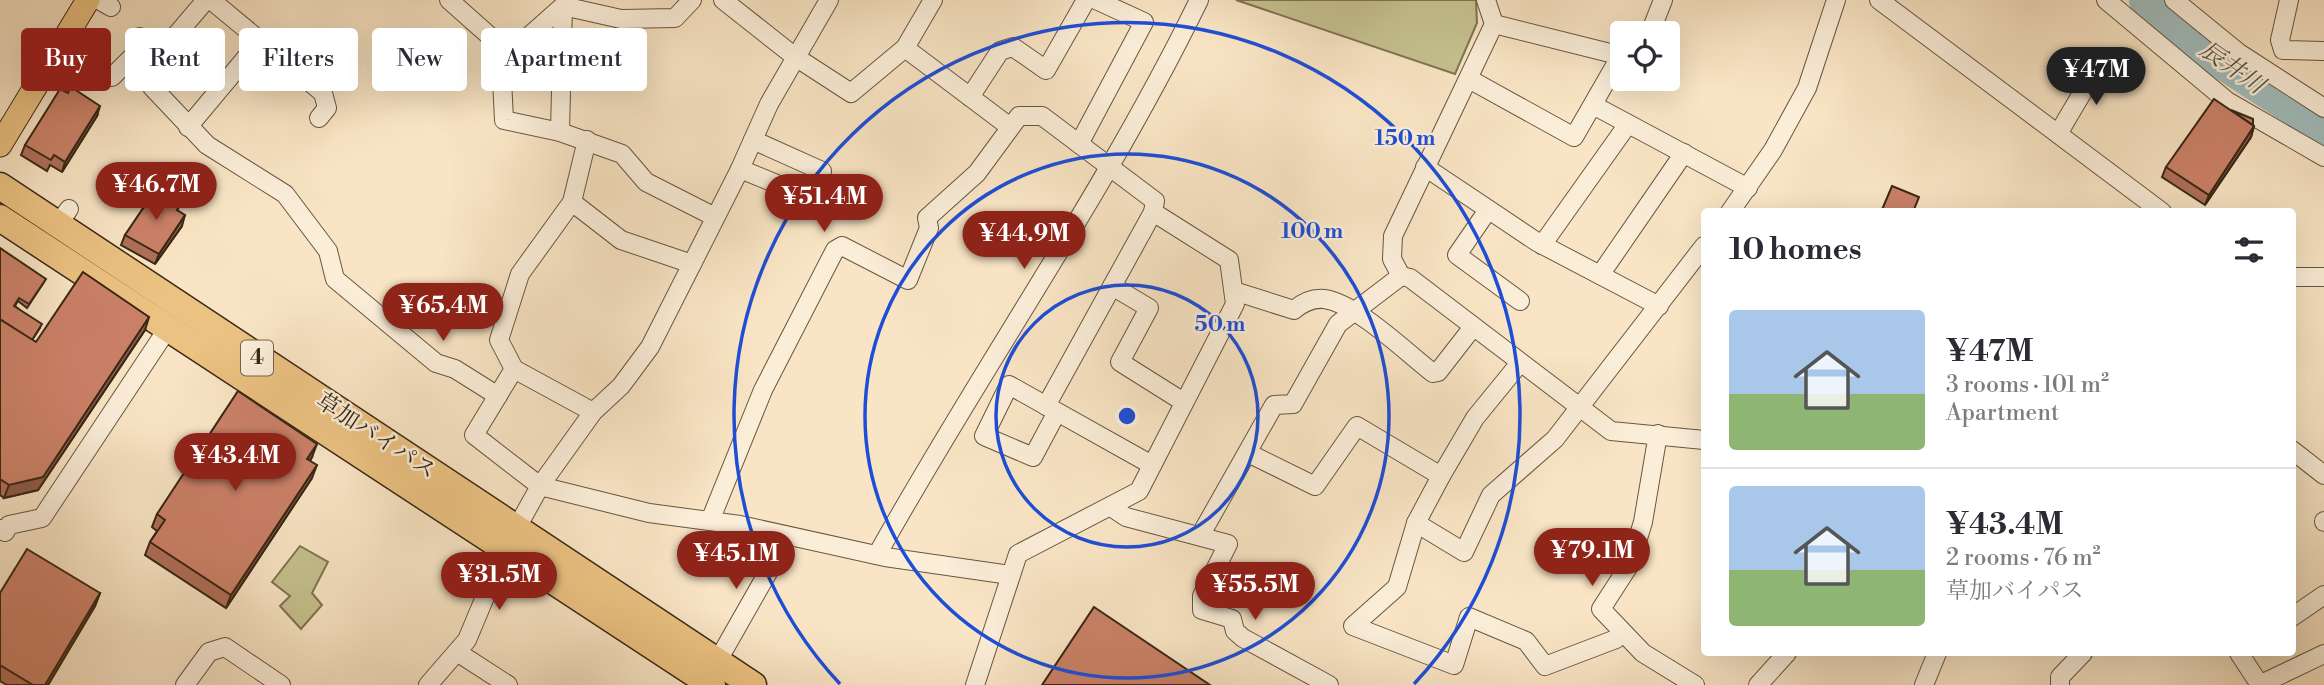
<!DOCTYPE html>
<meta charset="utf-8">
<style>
:root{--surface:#fff;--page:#f7f7f7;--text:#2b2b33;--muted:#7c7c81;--line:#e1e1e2;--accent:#8f2418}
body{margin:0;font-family:"Libre Bodoni","Noto Serif JP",serif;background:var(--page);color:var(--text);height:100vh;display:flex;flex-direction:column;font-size:26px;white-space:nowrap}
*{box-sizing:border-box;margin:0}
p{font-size:23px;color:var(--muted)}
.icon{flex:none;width:38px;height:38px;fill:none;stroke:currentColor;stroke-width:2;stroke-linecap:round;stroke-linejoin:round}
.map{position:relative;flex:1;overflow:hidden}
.side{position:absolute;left:1701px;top:208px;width:595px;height:448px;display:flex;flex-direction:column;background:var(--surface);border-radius:7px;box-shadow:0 7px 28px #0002}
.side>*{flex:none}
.top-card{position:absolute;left:21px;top:28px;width:665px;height:63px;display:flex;gap:14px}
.fabs{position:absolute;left:1610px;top:21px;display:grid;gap:14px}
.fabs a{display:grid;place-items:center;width:70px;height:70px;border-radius:7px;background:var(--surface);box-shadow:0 7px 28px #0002;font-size:35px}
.price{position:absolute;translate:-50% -60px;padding:0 16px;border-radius:24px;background:var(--accent);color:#fff;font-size:23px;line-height:46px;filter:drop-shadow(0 2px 4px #0008)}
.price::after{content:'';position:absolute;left:50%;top:42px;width:21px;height:16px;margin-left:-10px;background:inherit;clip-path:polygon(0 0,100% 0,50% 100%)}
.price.on{background:#222;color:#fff}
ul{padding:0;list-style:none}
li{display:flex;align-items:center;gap:21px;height:175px;padding:0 28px}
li+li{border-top:2px solid var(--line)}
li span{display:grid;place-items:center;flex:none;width:196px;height:140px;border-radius:7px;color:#555}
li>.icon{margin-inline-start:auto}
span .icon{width:84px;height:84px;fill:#fffc;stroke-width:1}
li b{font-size:30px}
h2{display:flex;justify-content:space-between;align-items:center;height:84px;padding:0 28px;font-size:30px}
.chip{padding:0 24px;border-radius:7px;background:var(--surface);box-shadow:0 7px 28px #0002;font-size:24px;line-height:63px}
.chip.on{background:var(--accent);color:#fff}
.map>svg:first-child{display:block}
.green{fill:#c5c28f;stroke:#7e7452;stroke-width:2}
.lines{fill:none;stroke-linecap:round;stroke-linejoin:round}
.river{stroke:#a1bdbe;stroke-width:32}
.minor-casing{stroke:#685640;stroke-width:20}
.major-casing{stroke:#372714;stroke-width:25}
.highway-casing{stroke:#372714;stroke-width:29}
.minor{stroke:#fbeed9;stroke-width:18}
.major{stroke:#ecc282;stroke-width:23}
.highway{stroke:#ecc282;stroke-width:26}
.wall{fill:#af6f59;stroke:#372714;stroke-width:2}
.shaded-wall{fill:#8e5a49;stroke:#372714;stroke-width:2}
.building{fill:#cb8168;stroke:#372714;stroke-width:2}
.ring{fill:none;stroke:#1d4ed8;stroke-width:3.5}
.labels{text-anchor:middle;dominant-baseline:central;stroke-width:5;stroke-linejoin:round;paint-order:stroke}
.shield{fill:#fbeed9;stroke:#72634f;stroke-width:2}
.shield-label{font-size:21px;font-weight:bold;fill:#372714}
.street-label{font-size:23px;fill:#372714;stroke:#fbeed9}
.water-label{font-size:24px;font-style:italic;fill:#575447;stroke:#fbeed9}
.centre{fill:#1d4ed8;stroke:#fbeed9;stroke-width:3.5}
.ring-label{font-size:21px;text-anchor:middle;font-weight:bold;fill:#1d4ed8;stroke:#fbeed9;stroke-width:5;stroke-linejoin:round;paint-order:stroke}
</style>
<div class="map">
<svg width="2324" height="685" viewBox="0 0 2324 685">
<rect width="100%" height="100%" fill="#f9e5c5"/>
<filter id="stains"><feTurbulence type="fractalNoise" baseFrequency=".00286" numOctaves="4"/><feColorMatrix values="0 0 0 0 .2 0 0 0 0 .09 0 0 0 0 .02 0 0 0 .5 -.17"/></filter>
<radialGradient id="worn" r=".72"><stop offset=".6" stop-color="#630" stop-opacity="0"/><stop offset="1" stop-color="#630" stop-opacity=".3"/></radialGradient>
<g class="green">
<path d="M1236,0H1476L1477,23L1455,74Z"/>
<path d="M300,546L328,562L312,593L322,605L301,629L280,606L290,596L272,582Z"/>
</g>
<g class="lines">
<path class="river" d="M2145,0L2214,58L2324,130"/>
<defs>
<g id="minor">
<path d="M99,0L111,7"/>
<path d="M206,0L148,68L152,87L207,145L285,194L328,251L335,279L436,363L455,369L498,396"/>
<path d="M211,0L323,93L327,108L319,118"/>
<path d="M449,0L493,39L527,38L563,6L621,19L675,18L692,0"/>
<path d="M723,0L794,56L851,93L905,48L933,0"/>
<path d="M1879,0L2162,212"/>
<path d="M2106,0L2227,101L2324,157"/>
<path d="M2174,0L2239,53L2324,108"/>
<path d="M2289,0L2280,40L2283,50L2324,51"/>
<path d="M1494,24L1622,56"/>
<path d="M1650,33L1663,0"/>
<path d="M500,39L504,120L560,132L622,154L646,182L715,217"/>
<path d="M62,44L80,56"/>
<path d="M905,48L1010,127"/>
<path d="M112,77L135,54L140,37"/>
<path d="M1469,79L1574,137L1620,57"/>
<path d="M970,97L1000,51L1013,47L1046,70L1086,0"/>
<path d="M1593,105L1748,188"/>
<path d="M188,127L260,41"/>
<path d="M560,132L563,6"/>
<path d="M2058,134L2101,61"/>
<path d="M587,140L572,202L520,274L499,340L514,369L593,412"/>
<path d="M1079,144L1144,22L1096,0"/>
<path d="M1425,167L1537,242L1659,306"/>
<path d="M740,169L811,198L822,171L753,140"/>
<path d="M572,202L621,240L692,264"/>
<path d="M1488,210L1457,255L1520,301"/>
<path d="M1730,212L1773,150L1807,88L1836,0"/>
<path d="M58,224L69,209"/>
<path d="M1542,245L1628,124"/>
<path d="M1600,275L1684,153"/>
<path d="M1401,276L1392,259L1393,236L1494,24L1486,0"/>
<path d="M2292,277H2324"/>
<path d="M1112,286L1149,308L1120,362L1182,401"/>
<path d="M1234,291L1294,310C1302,303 1312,298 1324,299C1356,303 1407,353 1433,373L1438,372L1473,327"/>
<path d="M1519,364L1475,418L1441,476L1416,523L1397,587L1353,626L1454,665L1469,617L1526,641L1545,666L1616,639L1621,634"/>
<path d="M514,369L474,435L540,486L649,513L740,525L885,557L1010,575"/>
<path d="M1057,412L1033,457L984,436L1009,385L1152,465"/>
<path d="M1658,434L1643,522L1630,564L1601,609L1643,653L1695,685"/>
<path d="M2292,450L2324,475"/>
<path d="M1248,453L1315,486L1357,426L1441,476"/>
<path d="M1111,507L1126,517L1228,544L1202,596V610L1232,619L1235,631L1243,638L1329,685"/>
<path d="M710,521L763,390L835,250L842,246L908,280L929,228L927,218L977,173L1019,116H1042L1155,201L1153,212L1046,406"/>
<path d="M2324,521V522"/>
<path d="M1416,523L1464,552L1491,495L1555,439L1704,246"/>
<path d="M0,529L5,532L9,525L42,518L168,328"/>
<path d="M1200,536L1274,405L1293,404L1338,324L1401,276L1410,278L1611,431L1704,440"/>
<path d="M877,555C981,368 1105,193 1199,0"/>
<path d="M2292,617L2324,595"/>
<path d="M457,652L508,685"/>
<path d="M2239,653L2260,685"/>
<path d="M717,662L775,560L784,535"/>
<path d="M185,685L209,652L225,647L281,685"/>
<path d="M428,685L467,640L505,549L540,486L593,412L621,386L650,347L740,169L769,104L829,0"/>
<path d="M975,685L1018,554L1139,491L1235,304L1229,260L1153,212"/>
<path d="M1758,685L1787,653"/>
<path d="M1924,685L1937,653"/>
<path d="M2060,685V677L2083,653"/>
<path d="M2259,685L2324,654"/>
</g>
<path id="major" d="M0,145L88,0"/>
<g id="highway">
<path d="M0,186L753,685"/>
<path d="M0,218L712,685"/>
</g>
</defs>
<use href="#minor" class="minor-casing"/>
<use href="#major" class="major-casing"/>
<use href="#highway" class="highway-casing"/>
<use href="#minor" class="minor"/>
<use href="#major" class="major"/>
<use href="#highway" class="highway"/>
</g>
<g class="wall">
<path d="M97,116L62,172L50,165L47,171L21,155L25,145Z"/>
<path d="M2253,125L2254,126L2251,137L2205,205L2162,177L2166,167Z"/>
<path d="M178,211L182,226L155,264L121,245L125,235Z"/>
<path d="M0,248L44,282L27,308L18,301L15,306L40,328L32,340L36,342L145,330L38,490L4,498L0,495Z"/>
<path d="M312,457L310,461L312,478L226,608L145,555L150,542L157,531L152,527L157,514Z"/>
<path d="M0,593H100L95,606L48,685H7L0,681Z"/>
</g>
<g class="shaded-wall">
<path d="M100,106L97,116L62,172L65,162Z"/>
<path d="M2254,126L2251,137L2205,205L2209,195Z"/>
<path d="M185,215L182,226L155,264L159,254Z"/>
<path d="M149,317L145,330L38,490L4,498L9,485Z"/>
<path d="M317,444L312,457L303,472L307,459Z"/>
<path d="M317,465L312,478L226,608L231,595Z"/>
<path d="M100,593L95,606L48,685H45Z"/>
</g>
<g class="building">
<path d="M71,87L100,106L65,162L54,155L51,160L25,145L60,89L68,93Z"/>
<path d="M2214,99L2254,126L2209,195L2166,167Z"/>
<path d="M2231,110L2253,119V125Z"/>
<path d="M1892,186L1919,197L1913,212H1881Z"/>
<path d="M156,189L180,206L177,210L185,215L159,254L125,235Z"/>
<path d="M0,248L46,279L29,304L19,298L14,306L42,324L32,340L1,320L0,322Z"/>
<path d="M83,272L149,317L43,477L9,485L0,479V322L1,320L36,342Z"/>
<path d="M238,391L317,444L307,459L317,465L231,595L150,542L165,520L157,514Z"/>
<path d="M27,549L100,593L45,685H33L0,665V593Z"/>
<path d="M1094,607L1210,685H1042Z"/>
</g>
<g class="ring">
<circle cx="1127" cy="416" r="131"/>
<circle cx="1127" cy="416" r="262"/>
<path d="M840 684A393 393 0 1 1 1414 684"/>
</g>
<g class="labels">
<rect class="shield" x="241" y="340.5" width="32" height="35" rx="5"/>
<g class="shield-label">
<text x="257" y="358">4</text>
</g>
<g class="street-label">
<text transform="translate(376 436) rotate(33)">草加バイパス</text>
</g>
<g class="water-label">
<text transform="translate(2232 68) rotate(35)">辰井川</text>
</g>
</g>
<circle cx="1127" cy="416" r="10" class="centre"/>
<g class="ring-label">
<text x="1405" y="145">150 m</text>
<text x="1312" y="238">100 m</text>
<text x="1220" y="331">50 m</text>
</g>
<rect width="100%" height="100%" filter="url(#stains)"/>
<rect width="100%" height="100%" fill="url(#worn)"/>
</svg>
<div class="fabs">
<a><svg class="icon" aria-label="locate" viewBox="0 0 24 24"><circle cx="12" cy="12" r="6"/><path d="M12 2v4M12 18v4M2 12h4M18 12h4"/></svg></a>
</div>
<b class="price on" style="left:2096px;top:107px">¥47M</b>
<b class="price" style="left:156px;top:222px">¥46.7M</b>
<b class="price" style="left:824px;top:234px">¥51.4M</b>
<b class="price" style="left:1024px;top:271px">¥44.9M</b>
<b class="price" style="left:443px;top:343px">¥65.4M</b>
<b class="price" style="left:235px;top:493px">¥43.4M</b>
<b class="price" style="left:1592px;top:588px">¥79.1M</b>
<b class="price" style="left:736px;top:591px">¥45.1M</b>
<b class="price" style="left:499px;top:612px">¥31.5M</b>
<b class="price" style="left:1255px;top:622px">¥55.5M</b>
<div class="top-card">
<a class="chip on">Buy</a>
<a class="chip">Rent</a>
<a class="chip">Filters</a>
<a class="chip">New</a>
<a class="chip">Apartment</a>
</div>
<section class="side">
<h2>10 homes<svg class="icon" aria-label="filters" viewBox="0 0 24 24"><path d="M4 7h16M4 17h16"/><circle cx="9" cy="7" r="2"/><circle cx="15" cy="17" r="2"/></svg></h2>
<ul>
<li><span style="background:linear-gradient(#a9c7e8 60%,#8fb573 0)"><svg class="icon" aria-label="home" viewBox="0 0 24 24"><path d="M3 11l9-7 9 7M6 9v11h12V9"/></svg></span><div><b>¥47M</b><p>3 rooms · 101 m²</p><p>Apartment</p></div></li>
<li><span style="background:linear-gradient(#a9c7e8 60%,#8fb573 0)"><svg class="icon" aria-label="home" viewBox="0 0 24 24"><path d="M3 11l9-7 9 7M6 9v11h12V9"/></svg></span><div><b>¥43.4M</b><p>2 rooms · 76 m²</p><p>草加バイパス</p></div></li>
</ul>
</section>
</div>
